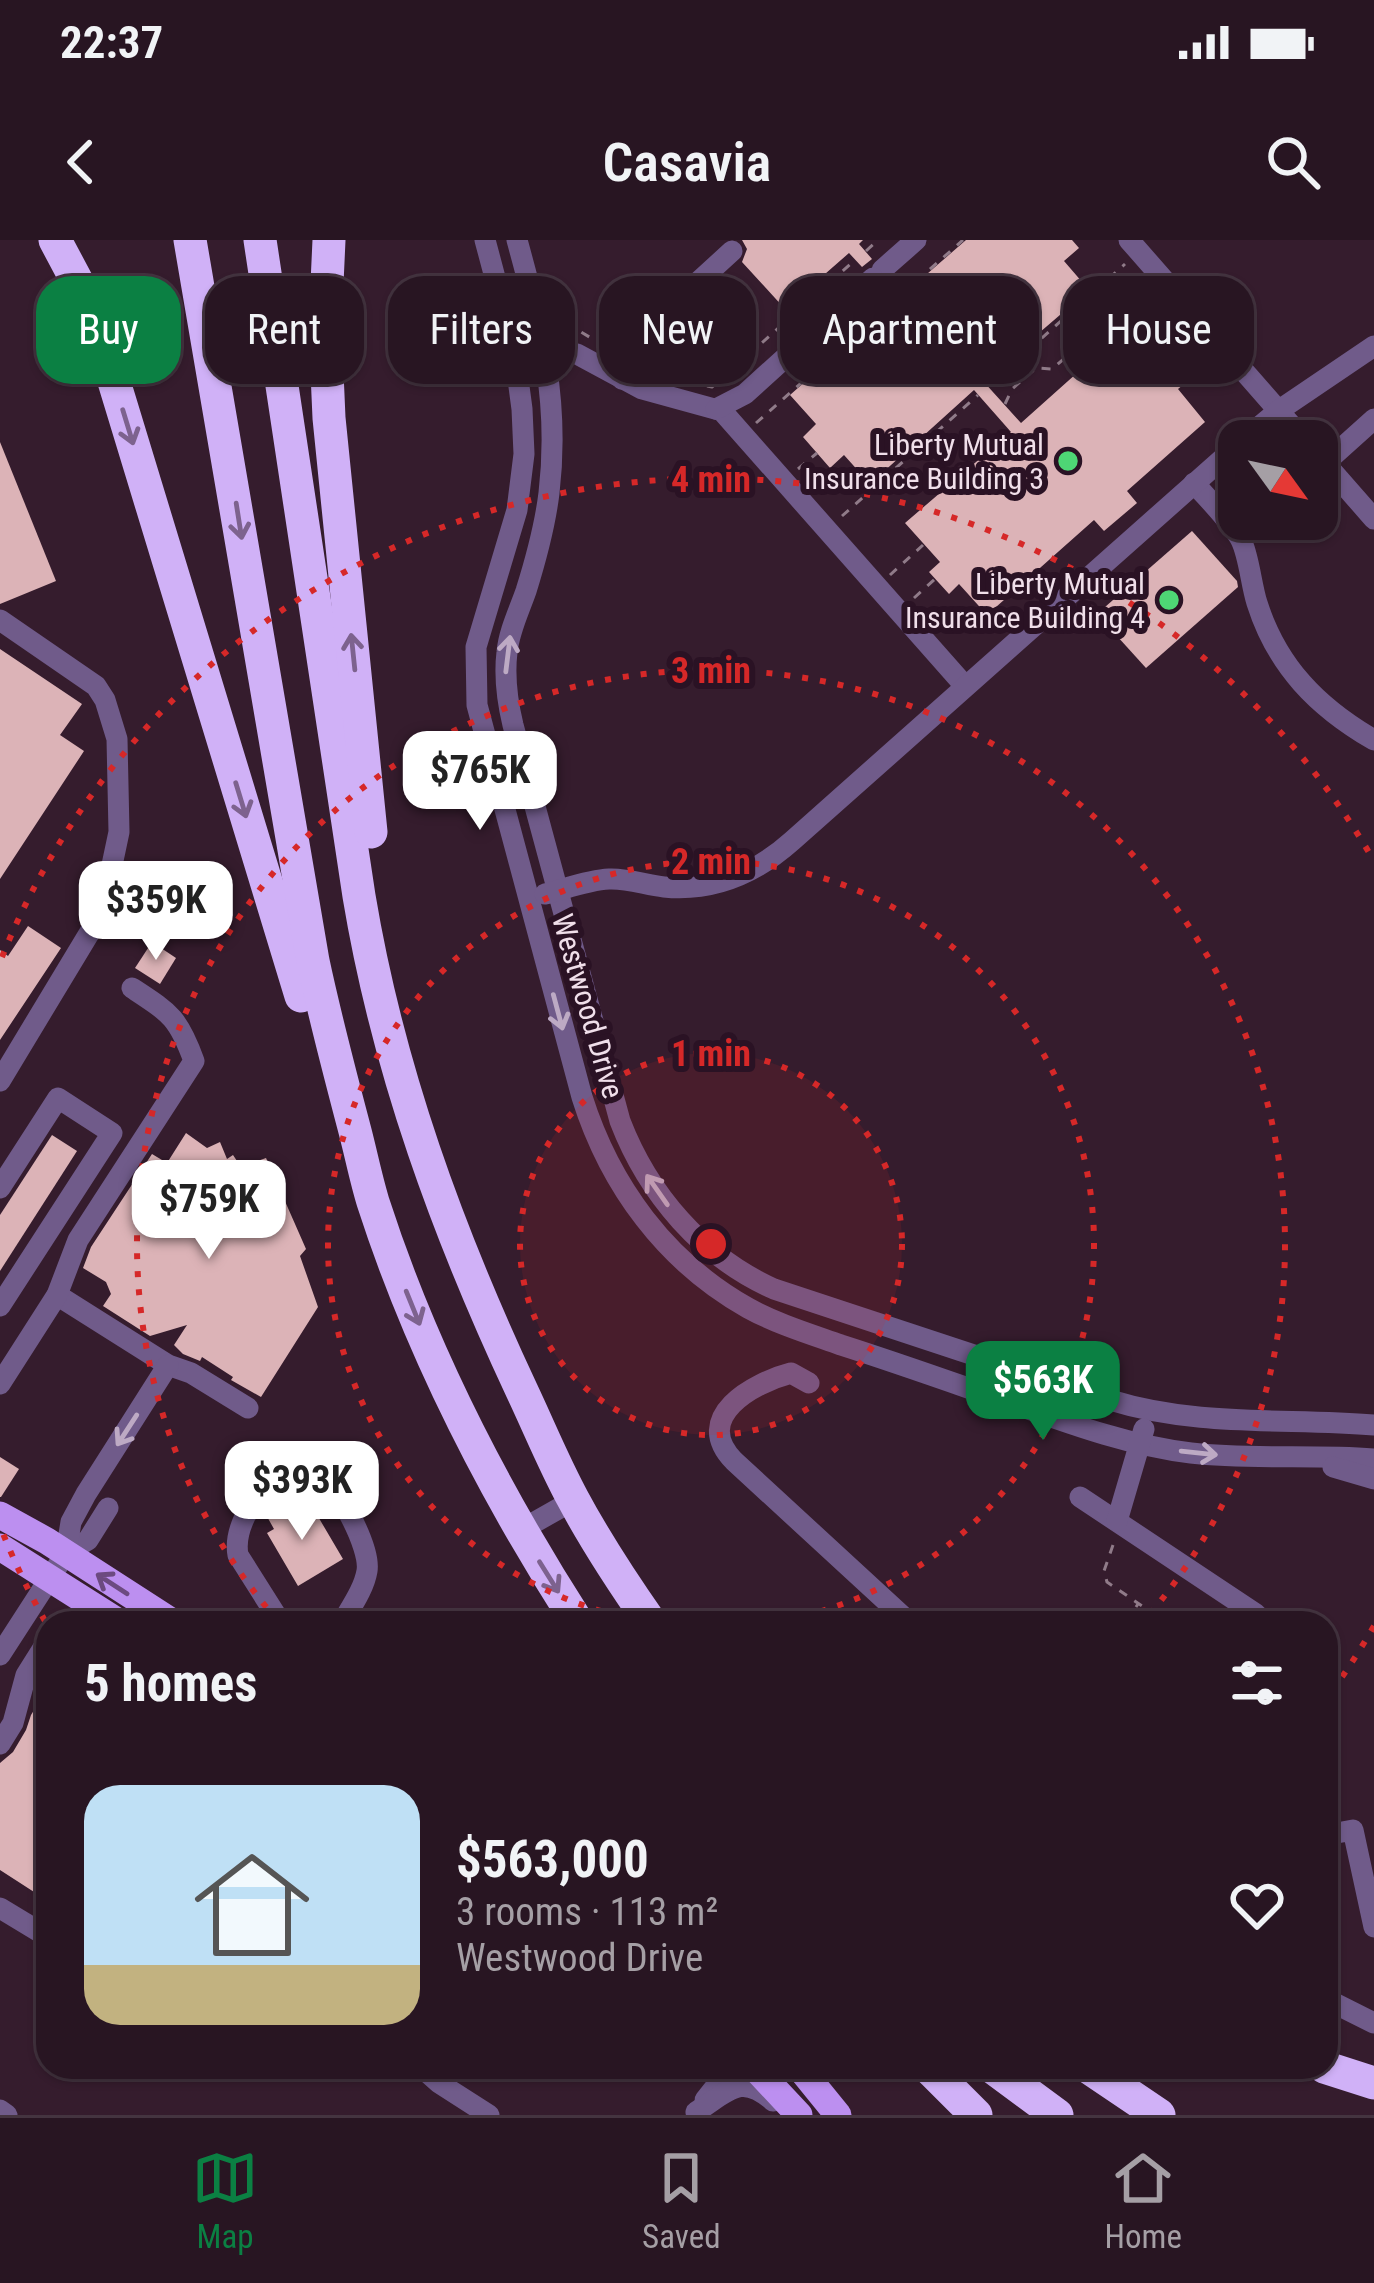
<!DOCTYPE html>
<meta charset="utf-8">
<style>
:root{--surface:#281522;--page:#301e2a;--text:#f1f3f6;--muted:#a59fa5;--line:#443440;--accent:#0b8043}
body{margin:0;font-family:"Roboto Condensed",sans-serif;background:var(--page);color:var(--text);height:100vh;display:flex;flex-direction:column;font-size:45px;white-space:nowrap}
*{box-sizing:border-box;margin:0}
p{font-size:39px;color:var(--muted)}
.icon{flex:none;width:66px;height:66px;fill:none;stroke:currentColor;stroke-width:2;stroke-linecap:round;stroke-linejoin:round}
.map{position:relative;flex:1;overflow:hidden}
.drawer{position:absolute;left:36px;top:1371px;width:1302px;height:468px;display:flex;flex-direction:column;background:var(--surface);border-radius:36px;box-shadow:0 3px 9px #0004,0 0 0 3px var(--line)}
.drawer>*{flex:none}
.guide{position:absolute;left:36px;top:36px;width:1302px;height:108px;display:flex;gap:24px}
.needle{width:78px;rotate:123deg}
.tools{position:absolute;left:1218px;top:180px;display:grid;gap:24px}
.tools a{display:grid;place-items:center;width:120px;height:120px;border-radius:24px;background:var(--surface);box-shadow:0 3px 9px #0004,0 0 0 3px var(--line);font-size:60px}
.price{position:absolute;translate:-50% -102px;padding:0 27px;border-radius:24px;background:#fff;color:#222;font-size:39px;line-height:78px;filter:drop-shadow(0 3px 6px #0008)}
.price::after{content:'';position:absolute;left:50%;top:72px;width:36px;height:27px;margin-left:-18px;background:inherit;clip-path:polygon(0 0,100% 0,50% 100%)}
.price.on{background:var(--accent);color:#fff}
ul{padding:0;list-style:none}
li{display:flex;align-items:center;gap:36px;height:300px;padding:0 48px}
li+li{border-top:3px solid var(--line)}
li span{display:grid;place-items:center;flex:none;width:336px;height:240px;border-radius:36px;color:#555}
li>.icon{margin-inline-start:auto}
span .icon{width:144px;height:144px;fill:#fffc;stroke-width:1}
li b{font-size:51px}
h2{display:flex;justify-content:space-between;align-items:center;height:144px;padding:0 48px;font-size:51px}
.chip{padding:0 42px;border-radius:36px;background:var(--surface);box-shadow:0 3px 9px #0004,0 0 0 3px var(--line);font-size:42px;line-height:108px}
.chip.on{background:var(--accent);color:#fff}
.status{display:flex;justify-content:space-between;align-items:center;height:84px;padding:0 60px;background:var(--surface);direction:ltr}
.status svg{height:33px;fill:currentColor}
header{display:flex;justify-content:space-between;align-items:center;height:156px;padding:0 48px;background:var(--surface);font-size:54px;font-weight:600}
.menu{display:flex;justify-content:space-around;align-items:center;height:168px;border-top:3px solid var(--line);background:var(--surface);font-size:33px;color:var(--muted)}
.menu a{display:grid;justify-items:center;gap:6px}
.menu .on{color:var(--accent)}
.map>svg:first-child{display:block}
.building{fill:#dcb3b7}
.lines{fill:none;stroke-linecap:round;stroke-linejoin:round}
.path{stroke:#907b89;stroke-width:3;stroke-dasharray:9 9;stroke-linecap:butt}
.minor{stroke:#705b8a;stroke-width:21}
.major{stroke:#bc8ff0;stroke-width:27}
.highway{stroke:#d0b1f7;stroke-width:33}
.oneway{stroke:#7d628e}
.oneway2{stroke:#bdaac4}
.oneway3{stroke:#6c4a80}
.ring{fill:none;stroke:#d62828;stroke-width:6;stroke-dasharray:6 12}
.poi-dot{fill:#4ed675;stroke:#2a1224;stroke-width:4.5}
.labels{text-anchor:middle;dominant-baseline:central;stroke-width:12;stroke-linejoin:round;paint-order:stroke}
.poi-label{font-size:30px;fill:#f0dfea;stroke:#2a1224;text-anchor:end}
.street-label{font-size:30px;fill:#f0dfea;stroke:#2a1224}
.centre{fill:#d62828;stroke:#2a1224;stroke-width:6}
.ring-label{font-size:36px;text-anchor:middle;font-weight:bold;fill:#d62828;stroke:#2a1224;stroke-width:12;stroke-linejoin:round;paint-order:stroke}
</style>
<div class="status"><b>22:37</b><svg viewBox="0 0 49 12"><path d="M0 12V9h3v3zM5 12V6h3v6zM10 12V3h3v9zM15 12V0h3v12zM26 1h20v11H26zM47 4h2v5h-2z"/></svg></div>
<header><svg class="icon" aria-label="back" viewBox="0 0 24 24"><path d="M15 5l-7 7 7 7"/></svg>Casavia<svg class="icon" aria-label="search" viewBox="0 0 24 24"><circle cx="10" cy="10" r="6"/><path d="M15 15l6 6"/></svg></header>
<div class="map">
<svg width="1374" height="1875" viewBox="0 0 1374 1875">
<rect width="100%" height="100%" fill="#351c2d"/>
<g class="building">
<path d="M742,0H863L859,4L872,19L862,27L849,13L785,69L742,22L747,9Z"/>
<path d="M966,0H1072L1079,8L1064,21L1089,50L983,141L1021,183L1124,91L1158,128L1170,118L1189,140L1178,149L1205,182L1127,251L1137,263L1104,291L1094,280L987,375L959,344L949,354L929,332L940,322L905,283L1011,192L974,150L870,244L844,215L830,228L803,197L816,184L790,155L895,62L883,49L886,44L892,41L904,54Z"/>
<path d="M0,202L56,341L0,364Z"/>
<path d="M1192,291L1237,341L1238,347L1146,428L1097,374Z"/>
<path d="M0,409L82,464L60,495L84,511L0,639Z"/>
<path d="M28,686L61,708L0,800V710L8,716Z"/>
<path d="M152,702L176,718L160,744L135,728Z"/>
<path d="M186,893L207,908L220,902L227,919L233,915L241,927L266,918L306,1009L300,1016L318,1067L261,1157L231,1140L233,1137L202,1117L200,1121L183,1114L174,1105L187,1085L150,1096L103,1066L111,1054L106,1042L83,1028L91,1007L152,914L167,923Z"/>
<path d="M52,895L77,911L0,1031V975Z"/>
<path d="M0,1217L19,1229L1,1257H0Z"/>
<path d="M278,1259L291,1281L313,1268L343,1319L298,1346L267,1293L274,1289L265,1273Z"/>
<path d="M48,1428V1661L0,1630V1523L13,1512L26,1490L31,1475L41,1459L36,1456L40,1441Z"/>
</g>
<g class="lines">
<g class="path">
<path d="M866,11L878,0"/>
<path d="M903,53L963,0"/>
<path d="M566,83L601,104"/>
<path d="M1144,109L1178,82"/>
<path d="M1177,126L1198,107"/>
<path d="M707,146L712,147L719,141L855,20"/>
<path d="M988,146L1125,24"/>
<path d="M1005,164L1012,149L1036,128L1052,129L1073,111L1076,92L1107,65C1124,73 1135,56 1147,46"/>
<path d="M756,183L894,61"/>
<path d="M798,229L817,213"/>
<path d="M842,276L978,155"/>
<path d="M890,335L923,305"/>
<path d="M1132,335L1136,340"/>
<path d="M914,358L935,339"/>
<path d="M1113,1305L1104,1331L1107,1342L1167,1383"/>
<path d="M1126,1382L1138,1364"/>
<path d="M1138,1383L1146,1370"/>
</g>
<g class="minor">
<path d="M485,0L514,109L522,169L524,214L517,270L476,407L477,465L582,857C610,946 666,1022 748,1068C777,1084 810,1094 841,1105C885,1119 928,1134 971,1149C1043,1173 1116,1204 1191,1213C1252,1220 1313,1214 1374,1219"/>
<path d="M517,0C541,88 560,160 549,253C545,286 536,319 526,351C519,371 509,391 507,412C504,437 507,460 513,485L620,881C648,954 702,1017 774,1049L1110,1160C1197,1187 1285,1178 1374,1185"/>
<path d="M1129,0L1305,201"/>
<path d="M882,30L916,0"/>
<path d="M532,110L577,114L642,149L722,171L965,446"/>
<path d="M622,139L673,65L732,11"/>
<path d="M716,169L745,154L873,38"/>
<path d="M1242,201L1278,171L1374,106"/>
<path d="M1317,214L1374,279"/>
<path d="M1325,223L1374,179"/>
<path d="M1194,243C1207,258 1233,284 1241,300C1249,316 1251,344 1257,363C1277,426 1317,467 1374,500"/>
<path d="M0,380L96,446L105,460L117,499L119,592L108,644L99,677L0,841"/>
<path d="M545,654C565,649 588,640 609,639C627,638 646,645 664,647C714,652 756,633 792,601L1239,204"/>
<path d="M0,948L58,858L112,893L0,1066"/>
<path d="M57,1055L168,1125L191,1133L248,1168"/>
<path d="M809,1143L791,1133C753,1143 691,1177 734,1221L910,1383"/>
<path d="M0,1144L57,1055L78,1000L194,821C178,777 170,773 132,748"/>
<path d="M1333,1227L1374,1239"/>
<path d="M1080,1257L1256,1374L1258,1383"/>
<path d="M1117,1281L1144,1189"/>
<path d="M521,1290L574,1260"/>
<path d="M66,1313L88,1300L108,1268"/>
<path d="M281,1383L238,1315C234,1294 247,1266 264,1251C275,1241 296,1236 310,1230L317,1229C336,1244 371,1307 367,1331C364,1349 351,1367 342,1383"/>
<path d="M0,1415L66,1313L71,1282L86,1254L168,1125"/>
<path d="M0,1504L13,1483L26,1435L48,1400"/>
<path d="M1326,1595L1353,1590L1374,1687"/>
<path d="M0,1668L48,1697"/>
<path d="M1326,1759L1374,1783"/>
<path d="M421,1827L439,1843L489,1875"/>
<path d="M705,1860L731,1827"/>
<path d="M0,1870L7,1875"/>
<path d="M696,1872C728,1852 740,1832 773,1861"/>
</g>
<g class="major">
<path d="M0,1275L47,1301L174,1383"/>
<path d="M0,1307L120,1383"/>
<path d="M754,1827L799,1875"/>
<path d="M799,1827L838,1875"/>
</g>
<g class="highway">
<path d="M55,0L80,47L98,89L301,756"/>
<path d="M190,0L313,721C325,778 340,834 355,891C361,914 366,939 373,962C421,1111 494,1252 578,1383"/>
<path d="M260,0L359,656C388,830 448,993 522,1151C539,1187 554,1224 573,1259C596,1302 623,1343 651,1383"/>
<path d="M329,0L325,87L329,178L371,592"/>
<path d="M928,1827L976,1875"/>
<path d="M992,1827L1057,1875"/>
<path d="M1088,1827L1159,1875"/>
<path d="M1324,1827L1374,1843"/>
</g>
</g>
<defs><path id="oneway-shaft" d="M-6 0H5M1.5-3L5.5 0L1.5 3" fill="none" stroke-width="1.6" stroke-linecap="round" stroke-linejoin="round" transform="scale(3)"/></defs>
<g class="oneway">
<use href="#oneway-shaft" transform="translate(128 187) rotate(73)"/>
<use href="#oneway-shaft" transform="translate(239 281) rotate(81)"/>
<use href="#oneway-shaft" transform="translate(353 412) rotate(-96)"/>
<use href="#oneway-shaft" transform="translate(241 560) rotate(73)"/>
<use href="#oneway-shaft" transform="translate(413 1068) rotate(68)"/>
<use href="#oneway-shaft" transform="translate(549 1337) rotate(58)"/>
</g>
<g class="oneway2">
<use href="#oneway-shaft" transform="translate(508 414) rotate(-83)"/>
<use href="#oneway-shaft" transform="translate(558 772) rotate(75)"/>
<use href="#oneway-shaft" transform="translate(657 950) rotate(-125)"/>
<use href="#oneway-shaft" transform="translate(127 1190) rotate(123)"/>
<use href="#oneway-shaft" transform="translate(1199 1213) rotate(6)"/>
</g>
<use class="oneway3" href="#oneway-shaft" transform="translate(112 1344) rotate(-147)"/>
<circle cx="711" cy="1004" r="191" fill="#d62828" fill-opacity=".12"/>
<g class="ring">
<circle cx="711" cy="1004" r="191"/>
<path d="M654 1383A383 383 0 1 1 768 1383"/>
<path d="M278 1381A574 574 0 1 1 1144 1381"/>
<path d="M1374 1386A765 765 0 0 1 1330 1454M45 1381A765 765 0 0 1 2 1291M2 717A765 765 0 0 1 1374 621"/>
</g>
<g class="poi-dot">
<circle cx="1068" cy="221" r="12"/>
<circle cx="1169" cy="360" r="12"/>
</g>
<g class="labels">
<g class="poi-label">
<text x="1044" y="204">Liberty Mutual<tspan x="1044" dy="34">Insurance Building 3</tspan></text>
<text x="1145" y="343">Liberty Mutual<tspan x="1145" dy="34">Insurance Building 4</tspan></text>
</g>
<g class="street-label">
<text transform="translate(588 766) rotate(74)">Westwood Drive</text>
</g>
</g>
<circle cx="711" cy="1004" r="18" class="centre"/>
<g class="ring-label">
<text x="711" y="252">4 min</text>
<text x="711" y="443">3 min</text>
<text x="711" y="634">2 min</text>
<text x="711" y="826">1 min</text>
</g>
</svg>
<div class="tools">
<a><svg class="needle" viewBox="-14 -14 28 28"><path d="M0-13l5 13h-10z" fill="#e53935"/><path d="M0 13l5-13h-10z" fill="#a59fa5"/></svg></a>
</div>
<b class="price" style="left:480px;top:593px">$765K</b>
<b class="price" style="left:156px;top:723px">$359K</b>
<b class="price" style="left:209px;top:1022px">$759K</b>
<b class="price on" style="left:1043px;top:1203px">$563K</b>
<b class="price" style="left:302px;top:1303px">$393K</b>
<div class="guide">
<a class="chip on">Buy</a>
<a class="chip">Rent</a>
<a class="chip">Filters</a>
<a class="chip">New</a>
<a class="chip">Apartment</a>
<a class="chip">House</a>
</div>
<section class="drawer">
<h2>5 homes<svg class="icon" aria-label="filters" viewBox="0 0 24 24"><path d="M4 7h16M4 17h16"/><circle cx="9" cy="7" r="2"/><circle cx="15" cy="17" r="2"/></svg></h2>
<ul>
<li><span style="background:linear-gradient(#bfe0f5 75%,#c2b280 0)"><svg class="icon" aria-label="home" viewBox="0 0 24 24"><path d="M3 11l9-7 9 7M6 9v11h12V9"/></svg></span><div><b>$563,000</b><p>3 rooms · 113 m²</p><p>Westwood Drive</p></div><svg class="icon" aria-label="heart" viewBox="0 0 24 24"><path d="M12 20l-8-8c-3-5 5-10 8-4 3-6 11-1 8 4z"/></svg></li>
</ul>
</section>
</div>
<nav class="menu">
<a class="on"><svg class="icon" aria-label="map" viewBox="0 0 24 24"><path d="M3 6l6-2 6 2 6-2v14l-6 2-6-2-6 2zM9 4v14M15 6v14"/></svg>Map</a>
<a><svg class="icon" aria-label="saved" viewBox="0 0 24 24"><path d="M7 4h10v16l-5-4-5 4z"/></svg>Saved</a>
<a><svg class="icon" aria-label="home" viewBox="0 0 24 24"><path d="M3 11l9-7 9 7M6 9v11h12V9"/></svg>Home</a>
</nav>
